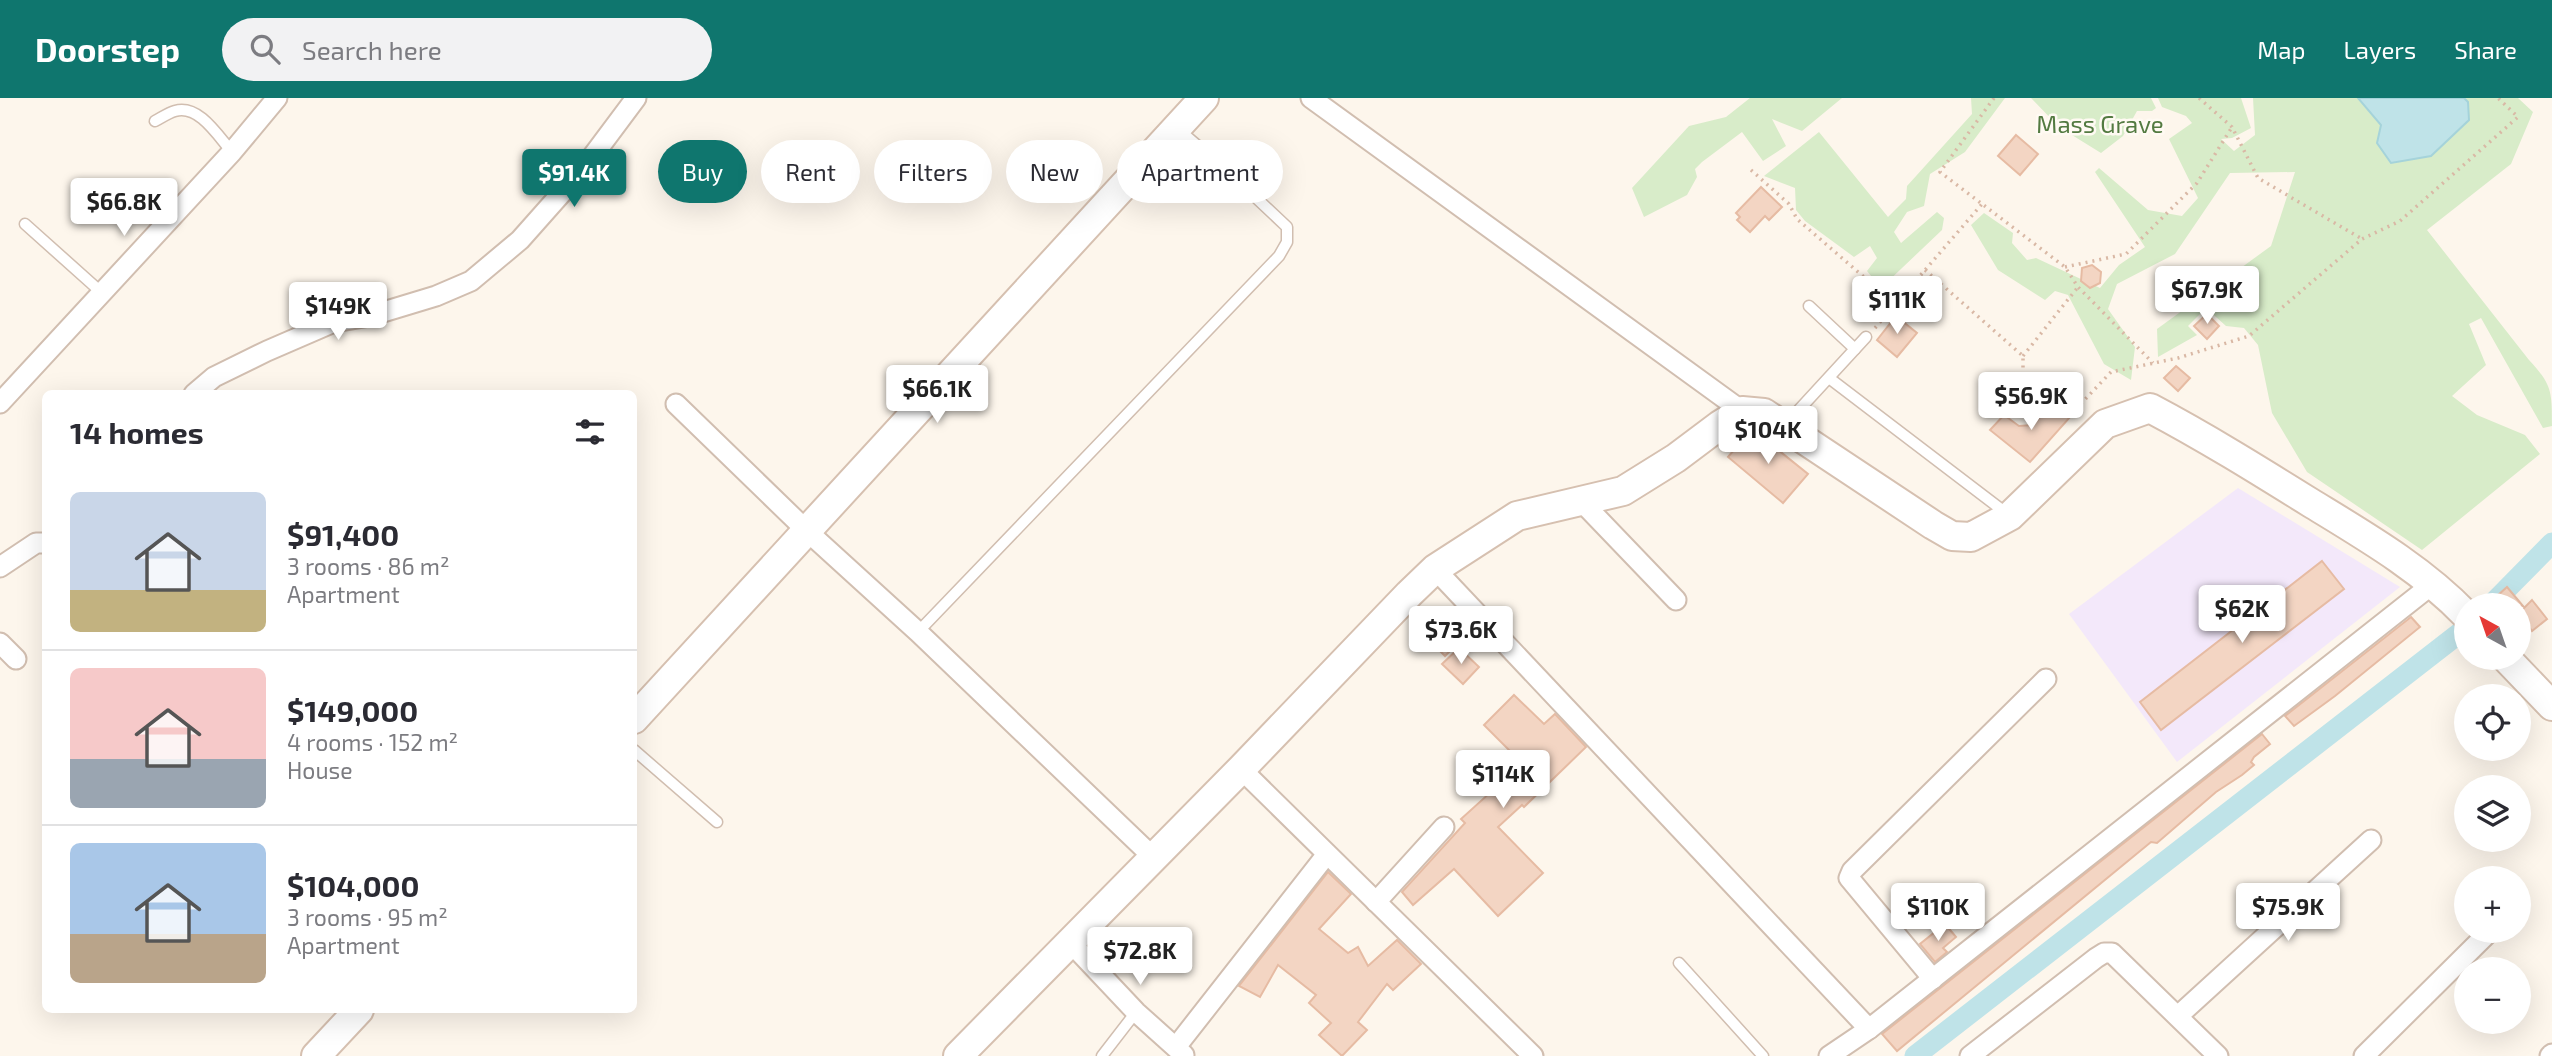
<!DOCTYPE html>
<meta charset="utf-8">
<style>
:root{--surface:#fff;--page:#f2f2f3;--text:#2b2b33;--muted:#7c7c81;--line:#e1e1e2;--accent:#0f766e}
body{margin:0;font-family:"Exo 2",sans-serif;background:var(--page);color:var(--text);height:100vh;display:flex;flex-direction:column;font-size:26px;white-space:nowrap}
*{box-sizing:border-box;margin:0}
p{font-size:23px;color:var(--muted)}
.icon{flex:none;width:38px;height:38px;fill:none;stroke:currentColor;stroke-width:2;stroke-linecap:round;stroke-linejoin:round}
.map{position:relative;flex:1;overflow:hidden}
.sheet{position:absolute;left:42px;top:292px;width:595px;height:623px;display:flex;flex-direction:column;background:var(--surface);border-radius:10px;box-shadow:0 7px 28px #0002}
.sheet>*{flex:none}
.hud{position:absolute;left:658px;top:42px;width:665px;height:63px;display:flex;gap:14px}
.needle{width:46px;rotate:320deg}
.controls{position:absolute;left:2454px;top:495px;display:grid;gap:14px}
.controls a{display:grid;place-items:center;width:77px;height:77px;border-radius:50%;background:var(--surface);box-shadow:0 7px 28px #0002;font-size:35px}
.price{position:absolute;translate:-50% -60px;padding:0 16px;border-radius:7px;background:#fff;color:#222;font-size:23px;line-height:46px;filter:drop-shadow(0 2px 4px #0008)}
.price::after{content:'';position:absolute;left:50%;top:42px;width:21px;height:16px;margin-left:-10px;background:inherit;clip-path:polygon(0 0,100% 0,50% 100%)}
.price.current{background:var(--accent);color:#fff}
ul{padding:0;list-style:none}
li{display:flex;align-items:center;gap:21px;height:175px;padding:0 28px}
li+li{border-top:2px solid var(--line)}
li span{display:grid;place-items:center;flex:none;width:196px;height:140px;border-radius:10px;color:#555}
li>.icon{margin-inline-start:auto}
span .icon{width:84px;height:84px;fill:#fffc;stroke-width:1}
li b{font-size:30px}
h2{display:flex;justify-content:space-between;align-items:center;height:84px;padding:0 28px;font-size:30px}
.tag{padding:0 24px;border-radius:32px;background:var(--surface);box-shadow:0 7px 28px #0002;font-size:24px;line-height:63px}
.tag.current{background:var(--accent);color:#fff}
header{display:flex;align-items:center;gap:42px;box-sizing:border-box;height:98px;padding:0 35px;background:var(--accent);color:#fff}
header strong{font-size:33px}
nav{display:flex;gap:38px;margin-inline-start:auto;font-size:24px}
.search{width:490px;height:63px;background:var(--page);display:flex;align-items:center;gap:18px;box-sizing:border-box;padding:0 24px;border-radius:38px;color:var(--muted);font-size:26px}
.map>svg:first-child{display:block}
.education{fill:#f3e8fa}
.green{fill:#d8ecc9}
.water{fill:#bfe3e8;stroke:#a5d3da;stroke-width:2}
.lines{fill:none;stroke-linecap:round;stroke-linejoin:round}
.canal{stroke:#bfe3e8;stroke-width:21}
.building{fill:#f3d5c3;stroke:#e6bba3;stroke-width:2}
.lane-casing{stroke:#d1beb0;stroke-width:13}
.street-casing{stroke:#d1beb0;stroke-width:23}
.secondary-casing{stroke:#d6c0b0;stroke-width:32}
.path{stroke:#d9b8a5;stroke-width:3.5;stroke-dasharray:2 5;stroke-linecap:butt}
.lane{stroke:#fff;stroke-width:10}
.street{stroke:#fff;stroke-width:19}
.secondary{stroke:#fff;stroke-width:28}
.labels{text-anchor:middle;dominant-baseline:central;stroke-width:5;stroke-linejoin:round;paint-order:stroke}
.park-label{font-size:24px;fill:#537a41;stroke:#fffaf3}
</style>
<header>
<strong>Doorstep</strong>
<div class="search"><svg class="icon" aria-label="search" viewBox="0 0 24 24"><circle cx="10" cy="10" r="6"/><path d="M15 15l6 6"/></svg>Search here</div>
<nav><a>Map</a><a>Layers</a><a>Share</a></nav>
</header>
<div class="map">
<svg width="2552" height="958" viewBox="0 0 2552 958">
<rect width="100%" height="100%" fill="#fdf6ec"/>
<path class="education" d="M2238,390L2400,489L2177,664L2069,516Z"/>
<g class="green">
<path d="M1750,0H1842L1802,33L1772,21L1786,48L1763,63L1742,34L1702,64L1695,71L1697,79L1687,97L1644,119L1632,90L1689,28L1726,19Z"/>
<path d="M1971,0H2005L1965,54L1930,76L1924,108L1907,114L1894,134L1901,145L1937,114L1944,120L1942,132L1881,190L1867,173L1877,160L1870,148L1854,159L1805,123L1796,112L1795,90L1764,78L1819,34L1888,119L1906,101L1907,88L1972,16Z"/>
<path d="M2031,0H2151L2156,10L2152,13H2137L2123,38L2101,55L2059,29Z"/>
<path d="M2158,0H2241L2251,30L2232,40L2221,41L2234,53L2255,37L2253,0H2358L2381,27L2468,4L2464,0H2518L2533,14L2511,66L2427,132L2529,262C2552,287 2552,293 2552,328L2543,330L2481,220L2469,226L2486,267L2452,298L2477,317L2525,337L2540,356L2422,452L2307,374L2272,315L2258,247L2244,230L2226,228L2206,210L2188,228L2197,237L2158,259L2157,231L2271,148L2295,74L2230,75L2175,156L2117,186L2108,211L2135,249L2131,282L2104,266L2068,197L2055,193L2045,202L1998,172L1971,127L1984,115L2013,135L2012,145L2027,162L2036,160L2100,190L2119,167L2145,149L2095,74L2099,70L2148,112L2182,118L2198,100L2169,41L2192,25L2186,18L2162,9Z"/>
</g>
<path class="water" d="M2358,0H2464L2468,4L2469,22L2431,58L2391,65L2377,45L2381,27Z"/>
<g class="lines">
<g class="canal">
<path d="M2490,508L2552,445"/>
<path d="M1915,958L2466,530"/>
</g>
</g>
<g class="building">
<path d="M2016,37L2038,56L2020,77L1998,58Z"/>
<path d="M1761,89L1782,109L1769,122L1765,118L1750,134L1737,122L1740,119L1736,115Z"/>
<path d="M2092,167L2101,174L2100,185L2090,190L2081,183L2082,170Z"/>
<path d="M2207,216L2219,228L2207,241L2194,228Z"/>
<path d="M1896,218L1917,235L1897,259L1877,242Z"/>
<path d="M2176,268L2190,280L2178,293L2164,280Z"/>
<path d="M2052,305L2071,318L2030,364L1990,332L2004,317L2019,328L2033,327Z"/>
<path d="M1752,331L1808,376L1783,405L1728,359Z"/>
<path d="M2322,463L2344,491L2161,632L2140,604Z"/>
<path d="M2507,489L2523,508H2486Z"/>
<path d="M2532,502L2547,521L2532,533L2518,516Z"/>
<path d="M2411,519L2420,529L2335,598L2294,628L2285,618Z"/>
<path d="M1435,522L1459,544L1445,558L1422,535Z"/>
<path d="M1459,550L1479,569L1463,586L1442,566Z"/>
<path d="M1514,597L1544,626L1555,616L1586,649L1524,709L1522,707L1498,729L1543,775L1498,818L1454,771L1413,807L1402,794L1465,725L1461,721L1502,684L1492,672L1512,655L1484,627Z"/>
<path d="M2262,636L2270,646L2254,659L2251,664L2254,667L2242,677L2216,694L2157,745L2151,744L1897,953L1882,936Z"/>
<path d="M1328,774L1351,796L1319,831L1348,855L1358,849L1368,868L1397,842L1421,866L1393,892L1387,886L1358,924L1367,932L1342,958L1319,937L1331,925L1309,905L1316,897L1278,867L1260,899L1239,888Z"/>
<path d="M1945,826L1956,839L1943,850L1947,854L1935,864L1920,846Z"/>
</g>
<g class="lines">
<defs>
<g id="lane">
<path d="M155,23C161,20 168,15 175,13C199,6 218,38 232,54"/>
<path d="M25,126L101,194"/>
<path d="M1809,208L1855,251"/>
<path d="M1829,280L2006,415"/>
<path d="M1785,327L1866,239"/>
<path d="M918,534L1279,158L1287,144V129L1233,78L1178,31"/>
<path d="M634,652L717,724"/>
<path d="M1679,865L1763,958"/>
<path d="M1102,958L1136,914"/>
</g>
<g id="street">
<path d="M1311,0L1742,313"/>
<path d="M194,296L214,279L267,253L334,224L370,218L436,198L471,183L520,142L583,71L636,0"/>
<path d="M0,305L232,54L277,0"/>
<path d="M676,306L807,433L918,534L1154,760"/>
<path d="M1581,403L1676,502"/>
<path d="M0,469L36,445H46"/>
<path d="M1435,471L1869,931"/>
<path d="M0,545L16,561"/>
<path d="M1241,671L1533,958"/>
<path d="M1376,804L1444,729"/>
<path d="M1070,844L1136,914L1184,957"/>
<path d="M1933,881L1849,780L1852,773L2046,581"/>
<path d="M2178,918L2371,742"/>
<path d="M1176,949L1327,756"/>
<path d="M1829,958L1869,931L2434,485"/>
<path d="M1970,958L2096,860L2104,855H2112L2218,958"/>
<path d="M2364,958L2486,837"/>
<path d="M2550,958L2552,956"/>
</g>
<g id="secondary">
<path d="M2506,560L2552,608"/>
<path d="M634,621L1204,0"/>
<path d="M316,958L359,912"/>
<path d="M958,958L1241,671L1409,496L1435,471L1517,418L1623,393L1676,360L1720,327L1742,313L1764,315L1933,427L1952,438L1971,439L2010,418L2105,326L2150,310C2205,339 2258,372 2311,405C2365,438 2422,471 2466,517"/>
</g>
</defs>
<use href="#lane" class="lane-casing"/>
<use href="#street" class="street-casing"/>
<use href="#secondary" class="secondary-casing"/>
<g class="path">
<path d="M1994,0L1940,74L2065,169L2078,189L2153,265"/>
<path d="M2199,0L2232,29L2258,80L2362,141"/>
<path d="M1751,72L1789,106L1797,121L1895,206"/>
<path d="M2065,169L2126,156L2197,85L2232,29"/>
<path d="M1925,172L2023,258V312"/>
<path d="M1875,230L1982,106"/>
<path d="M2023,258L2078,189"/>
<path d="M2023,286L2039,284L2075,312L2111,274L2178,260L2249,238L2362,141L2400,123L2518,19L2498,0"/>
</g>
<use href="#lane" class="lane"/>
<use href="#street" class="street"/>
<use href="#secondary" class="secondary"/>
</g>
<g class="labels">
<g class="park-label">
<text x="2100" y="25">Mass Grave</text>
</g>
</g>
</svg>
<div class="controls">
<a><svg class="needle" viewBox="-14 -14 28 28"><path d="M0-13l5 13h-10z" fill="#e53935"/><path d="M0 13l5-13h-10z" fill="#7c7c81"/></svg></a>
<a><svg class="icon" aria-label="locate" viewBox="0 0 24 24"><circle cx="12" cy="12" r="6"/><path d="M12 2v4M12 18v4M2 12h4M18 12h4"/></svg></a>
<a><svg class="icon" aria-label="layers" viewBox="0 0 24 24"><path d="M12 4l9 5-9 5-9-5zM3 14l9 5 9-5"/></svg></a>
<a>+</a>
<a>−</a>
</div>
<b class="price current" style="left:574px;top:111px">$91.4K</b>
<b class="price" style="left:124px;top:140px">$66.8K</b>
<b class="price" style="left:2207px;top:228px">$67.9K</b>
<b class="price" style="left:1897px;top:238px">$111K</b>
<b class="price" style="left:338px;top:244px">$149K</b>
<b class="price" style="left:937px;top:327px">$66.1K</b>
<b class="price" style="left:2031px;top:334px">$56.9K</b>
<b class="price" style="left:1768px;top:368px">$104K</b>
<b class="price" style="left:2242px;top:547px">$62K</b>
<b class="price" style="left:1461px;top:568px">$73.6K</b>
<b class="price" style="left:1503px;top:712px">$114K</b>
<b class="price" style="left:1938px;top:845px">$110K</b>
<b class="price" style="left:2288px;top:845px">$75.9K</b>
<b class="price" style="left:1140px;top:889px">$72.8K</b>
<div class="hud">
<a class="tag current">Buy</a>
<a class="tag">Rent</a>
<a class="tag">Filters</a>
<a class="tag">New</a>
<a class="tag">Apartment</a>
</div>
<section class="sheet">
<h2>14 homes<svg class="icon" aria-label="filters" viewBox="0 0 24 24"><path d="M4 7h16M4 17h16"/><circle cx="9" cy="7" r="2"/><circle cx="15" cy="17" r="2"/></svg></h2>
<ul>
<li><span style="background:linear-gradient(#c9d6e8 70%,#c2b280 0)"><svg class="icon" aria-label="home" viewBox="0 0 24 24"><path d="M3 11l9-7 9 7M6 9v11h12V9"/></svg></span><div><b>$91,400</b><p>3 rooms · 86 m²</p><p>Apartment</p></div></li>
<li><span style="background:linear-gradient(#f6c9c9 65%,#9aa5b1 0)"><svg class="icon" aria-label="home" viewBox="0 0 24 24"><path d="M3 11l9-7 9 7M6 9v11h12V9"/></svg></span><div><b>$149,000</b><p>4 rooms · 152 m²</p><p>House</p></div></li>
<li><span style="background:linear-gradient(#a9c7e8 65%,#b9a48a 0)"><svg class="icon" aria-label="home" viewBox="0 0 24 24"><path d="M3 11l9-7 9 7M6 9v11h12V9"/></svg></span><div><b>$104,000</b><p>3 rooms · 95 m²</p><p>Apartment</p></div></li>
</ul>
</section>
</div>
